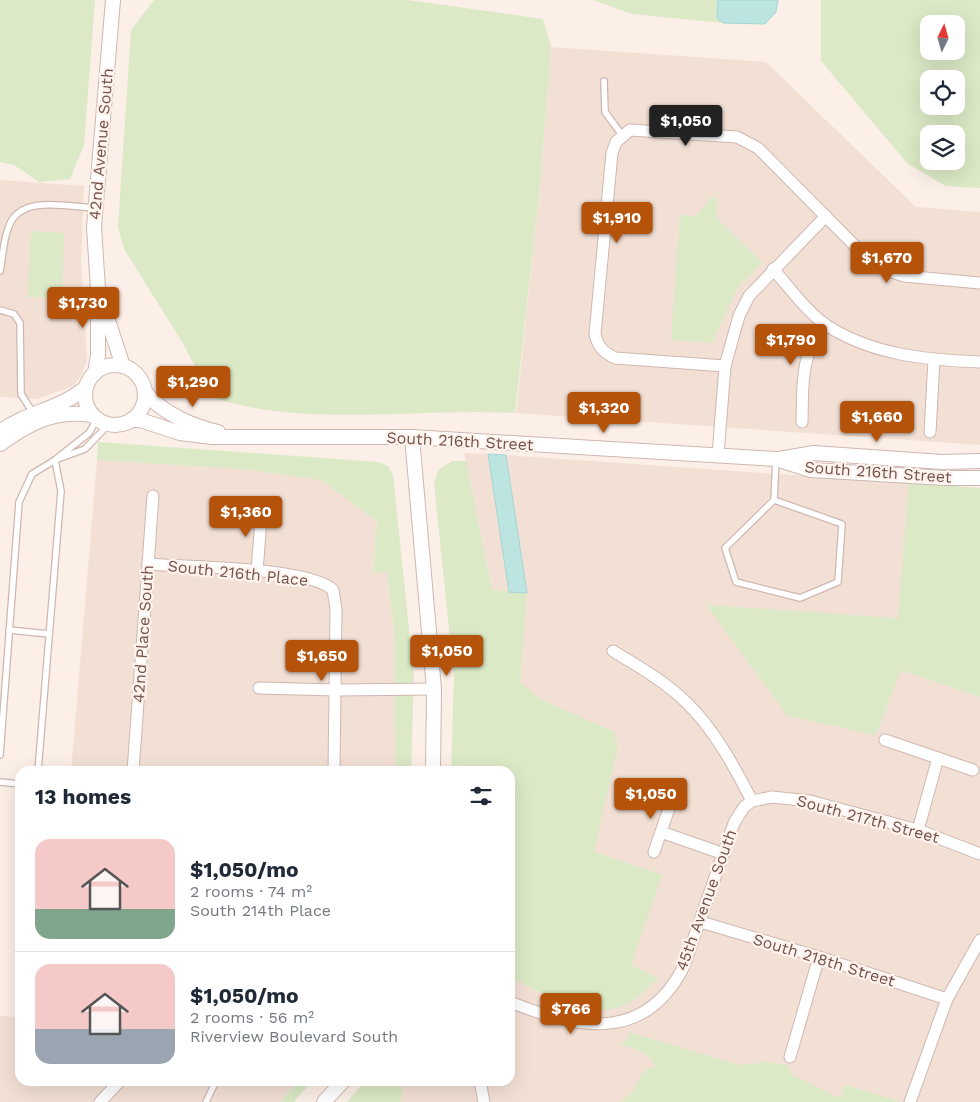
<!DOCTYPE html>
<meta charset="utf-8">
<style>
:root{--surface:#fff;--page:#f6f6f7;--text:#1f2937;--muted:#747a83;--line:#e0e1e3;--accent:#b45309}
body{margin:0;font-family:"Work Sans",sans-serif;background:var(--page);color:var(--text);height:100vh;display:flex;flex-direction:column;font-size:19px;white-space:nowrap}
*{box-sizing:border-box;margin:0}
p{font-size:16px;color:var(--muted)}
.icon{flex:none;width:28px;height:28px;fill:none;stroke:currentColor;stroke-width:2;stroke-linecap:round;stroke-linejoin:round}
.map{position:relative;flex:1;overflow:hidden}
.panel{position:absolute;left:15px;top:766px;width:500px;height:320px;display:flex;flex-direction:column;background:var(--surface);border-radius:15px;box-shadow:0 5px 20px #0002}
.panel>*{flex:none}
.needle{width:32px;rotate:5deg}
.tools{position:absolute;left:920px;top:15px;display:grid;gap:10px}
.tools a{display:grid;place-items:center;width:45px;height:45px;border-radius:10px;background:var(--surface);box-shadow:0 5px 20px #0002;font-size:25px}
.price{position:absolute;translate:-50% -42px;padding:0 11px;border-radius:5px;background:var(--accent);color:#fff;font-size:16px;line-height:32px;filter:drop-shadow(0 1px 2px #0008)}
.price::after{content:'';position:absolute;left:50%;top:30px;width:15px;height:11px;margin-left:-8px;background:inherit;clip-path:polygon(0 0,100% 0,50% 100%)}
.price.current{background:#222;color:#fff}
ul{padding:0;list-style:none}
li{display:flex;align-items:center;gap:15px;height:125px;padding:0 20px}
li+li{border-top:1px solid var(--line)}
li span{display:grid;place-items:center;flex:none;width:140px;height:100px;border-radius:15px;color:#555}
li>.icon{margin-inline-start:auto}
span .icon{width:60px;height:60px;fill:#fffc;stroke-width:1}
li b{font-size:21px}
h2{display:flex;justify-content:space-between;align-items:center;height:60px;padding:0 20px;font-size:21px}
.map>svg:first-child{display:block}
.residential{fill:#f3e0d5}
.green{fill:#dbe9c6;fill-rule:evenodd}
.water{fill:#bce5e2;stroke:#a2d6d4}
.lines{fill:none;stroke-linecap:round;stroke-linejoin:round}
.service-casing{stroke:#cfb7b0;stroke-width:8}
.minor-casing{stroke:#cfb7b0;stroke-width:13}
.tertiary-casing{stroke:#cfb7b0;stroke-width:16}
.service{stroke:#fff;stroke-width:5.5}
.minor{stroke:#fff;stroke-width:11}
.tertiary{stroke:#fff;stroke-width:14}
.labels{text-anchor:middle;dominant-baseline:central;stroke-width:4.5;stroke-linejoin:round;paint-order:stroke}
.street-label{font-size:16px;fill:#75524c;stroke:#fef4ed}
</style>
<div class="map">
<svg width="980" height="1102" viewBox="0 0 980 1102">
<rect width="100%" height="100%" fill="#fcefe7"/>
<g class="residential">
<path d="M551,47L766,62L916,207L980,212V445L516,413L540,185Z"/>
<path d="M0,180L84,186L81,260L87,360L81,376L73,386L37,399L0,397Z"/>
<path d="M464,453L488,454L509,592L527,593L506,455L980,488V1102H401L403,1081H510V771L492,590Z"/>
<path d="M97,460L243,469L321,480L377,521L373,572L387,571L394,630L396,771H71Z"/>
<path d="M0,1016L20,1017V1081H298L280,1102H0Z"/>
</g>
<g class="green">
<path d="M0,0H95L84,145L70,179L39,182L14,165L0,162Z"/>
<path d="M154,0H408L543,19L551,47L540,185L515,413C417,407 306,429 212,397L182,342L124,249L118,227L131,30Z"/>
<path d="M593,0H718L717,18L723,23L632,14Z"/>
<path d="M821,0H980V188L946,186L908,164L821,61ZM929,24H956V51H929ZM929,79H956V106H929ZM929,134H956V161H929Z"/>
<path d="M712,197L717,198L716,216L721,223L762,262L737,289L712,343L671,340L680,215L696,216Z"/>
<path d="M31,231L64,233L62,298L28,297Z"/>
<path d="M98,442L379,462L388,466L393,475L414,677L411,771H396L394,630L387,572L373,573L377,521L321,480L243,469L97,460Z"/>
<path d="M453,461H466L492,590L527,593L520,682L540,699L614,732L618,746L594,852L662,875L631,965L659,978C649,986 639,997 629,1003C590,1024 545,994 510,977V771H451L454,677L434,483L439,469Z"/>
<path d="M909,483L980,488V697L901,670L876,735L788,716L706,605L898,618Z"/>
<path d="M632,1033L740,1065L766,1062L788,1065L793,1076C810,1082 823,1092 840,1098L845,1085L901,1102H621L633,1091L644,1070L656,1067C649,1052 636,1049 621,1045Z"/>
<path d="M298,1081H312L294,1102H280Z"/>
<path d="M365,1081H403L401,1102H347Z"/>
</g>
<g class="water">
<path d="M718,0H778L776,12L765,24L723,23L717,18Z"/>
<path d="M488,454L506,455L527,593L509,592Z"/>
</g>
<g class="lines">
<defs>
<g id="service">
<path d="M604,81L605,112L622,135"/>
<path d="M0,271C3,257 3,240 9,226C21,194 68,207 95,208"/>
<path d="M0,310L14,314L20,323L21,394L33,413"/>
<path d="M97,419L89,433L55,460L85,449L109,424"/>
<path d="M774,500L725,548L736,582L800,598L838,582L842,524L774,500L776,459"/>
<path d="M9,630L49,634"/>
<path d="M0,755L19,502L32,474L55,460L61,491L38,771"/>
<path d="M0,782L20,784"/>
<path d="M206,1102L216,1081"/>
</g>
<g id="minor">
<path d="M773,269C790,288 806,311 826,325C872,355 927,360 980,362"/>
<path d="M725,366L615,358C603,352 598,347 595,334L612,153L616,142L630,130L737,137L758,148L866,257L886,270L904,276L980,283"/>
<path d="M802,422C803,383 800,356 825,324"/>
<path d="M930,432L934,360"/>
<path d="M718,455L725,366L739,316L749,296L826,216"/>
<path d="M148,564C186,567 310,567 333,590L336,609L334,771"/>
<path d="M257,572L262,506"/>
<path d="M613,651C638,666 664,681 686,702C714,729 734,766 752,801L772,797L810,801L918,830L980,854"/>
<path d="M259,688L336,690L434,689"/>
<path d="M885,740L973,770"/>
<path d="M133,771L153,496"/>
<path d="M918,830L938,758"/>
<path d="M661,832L724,854"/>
<path d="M654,852L673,797"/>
<path d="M701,922L819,957L947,999"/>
<path d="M510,1002C578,1029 645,1044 684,966L734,823L744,807L752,801"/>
<path d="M790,1057L819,957"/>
<path d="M480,1081L484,1102"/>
<path d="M100,1102L120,1081"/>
<path d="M910,1102L947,999L980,940"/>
</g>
<g id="tertiary">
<path d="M100,296L123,366"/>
<circle cx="115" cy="395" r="30"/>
<path d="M95,373L98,355V289L94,227L113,0"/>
<path d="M145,392C162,413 192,426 218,432"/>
<path d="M132,420H140L180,433L212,437H412L776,459L811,470L945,478H980"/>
<path d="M0,432C26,412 62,409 86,387"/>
<path d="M412,437L434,689L433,771"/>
<path d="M0,444C29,423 55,409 92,415"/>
<path d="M779,459L814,453L942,462L980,461"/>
<path d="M324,1102L343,1081"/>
</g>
</defs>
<use href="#service" class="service-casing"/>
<use href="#minor" class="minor-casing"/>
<use href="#tertiary" class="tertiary-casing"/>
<use href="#service" class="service"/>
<use href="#minor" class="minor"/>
<use href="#tertiary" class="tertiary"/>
</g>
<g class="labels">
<g class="street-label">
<text transform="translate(101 144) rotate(-85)">42nd Avenue South</text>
<text transform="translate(460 441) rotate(3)">South 216th Street</text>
<text transform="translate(878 472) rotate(4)">South 216th Street</text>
<text transform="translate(238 573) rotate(6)">South 216th Place</text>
<text transform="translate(143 634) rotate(-86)">42nd Place South</text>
<text transform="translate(868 819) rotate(15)">South 217th Street</text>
<text transform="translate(706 900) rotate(-70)">45th Avenue South</text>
<text transform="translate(824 960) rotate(17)">South 218th Street</text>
</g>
</g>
</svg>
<div class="tools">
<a><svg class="needle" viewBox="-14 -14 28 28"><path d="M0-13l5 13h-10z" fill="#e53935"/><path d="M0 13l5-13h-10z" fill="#747a83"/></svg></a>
<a><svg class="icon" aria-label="locate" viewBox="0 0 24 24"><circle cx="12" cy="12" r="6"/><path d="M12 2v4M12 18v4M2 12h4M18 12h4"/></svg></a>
<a><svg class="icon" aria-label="layers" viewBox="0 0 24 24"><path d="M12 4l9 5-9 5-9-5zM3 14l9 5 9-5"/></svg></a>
</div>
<b class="price current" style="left:686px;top:147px">$1,050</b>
<b class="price" style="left:617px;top:244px">$1,910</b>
<b class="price" style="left:887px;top:284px">$1,670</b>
<b class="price" style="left:83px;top:329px">$1,730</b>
<b class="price" style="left:791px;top:366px">$1,790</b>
<b class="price" style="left:193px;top:408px">$1,290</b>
<b class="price" style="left:604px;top:434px">$1,320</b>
<b class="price" style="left:877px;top:443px">$1,660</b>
<b class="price" style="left:246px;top:538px">$1,360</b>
<b class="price" style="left:447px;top:677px">$1,050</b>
<b class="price" style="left:322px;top:682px">$1,650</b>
<b class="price" style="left:651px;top:820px">$1,050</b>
<b class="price" style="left:571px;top:1035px">$766</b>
<section class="panel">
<h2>13 homes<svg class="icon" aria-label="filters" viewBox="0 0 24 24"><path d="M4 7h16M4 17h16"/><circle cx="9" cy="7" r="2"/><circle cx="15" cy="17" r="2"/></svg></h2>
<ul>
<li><span style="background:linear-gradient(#f6c9c9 70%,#7fa58c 0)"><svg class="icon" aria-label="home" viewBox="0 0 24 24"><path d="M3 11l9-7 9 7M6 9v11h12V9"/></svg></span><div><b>$1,050/mo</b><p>2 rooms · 74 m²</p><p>South 214th Place</p></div></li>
<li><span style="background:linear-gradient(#f6c9c9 65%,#9aa5b1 0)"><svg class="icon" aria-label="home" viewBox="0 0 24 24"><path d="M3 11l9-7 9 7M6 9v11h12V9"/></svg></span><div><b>$1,050/mo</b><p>2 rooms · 56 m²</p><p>Riverview Boulevard South</p></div></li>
</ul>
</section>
</div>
